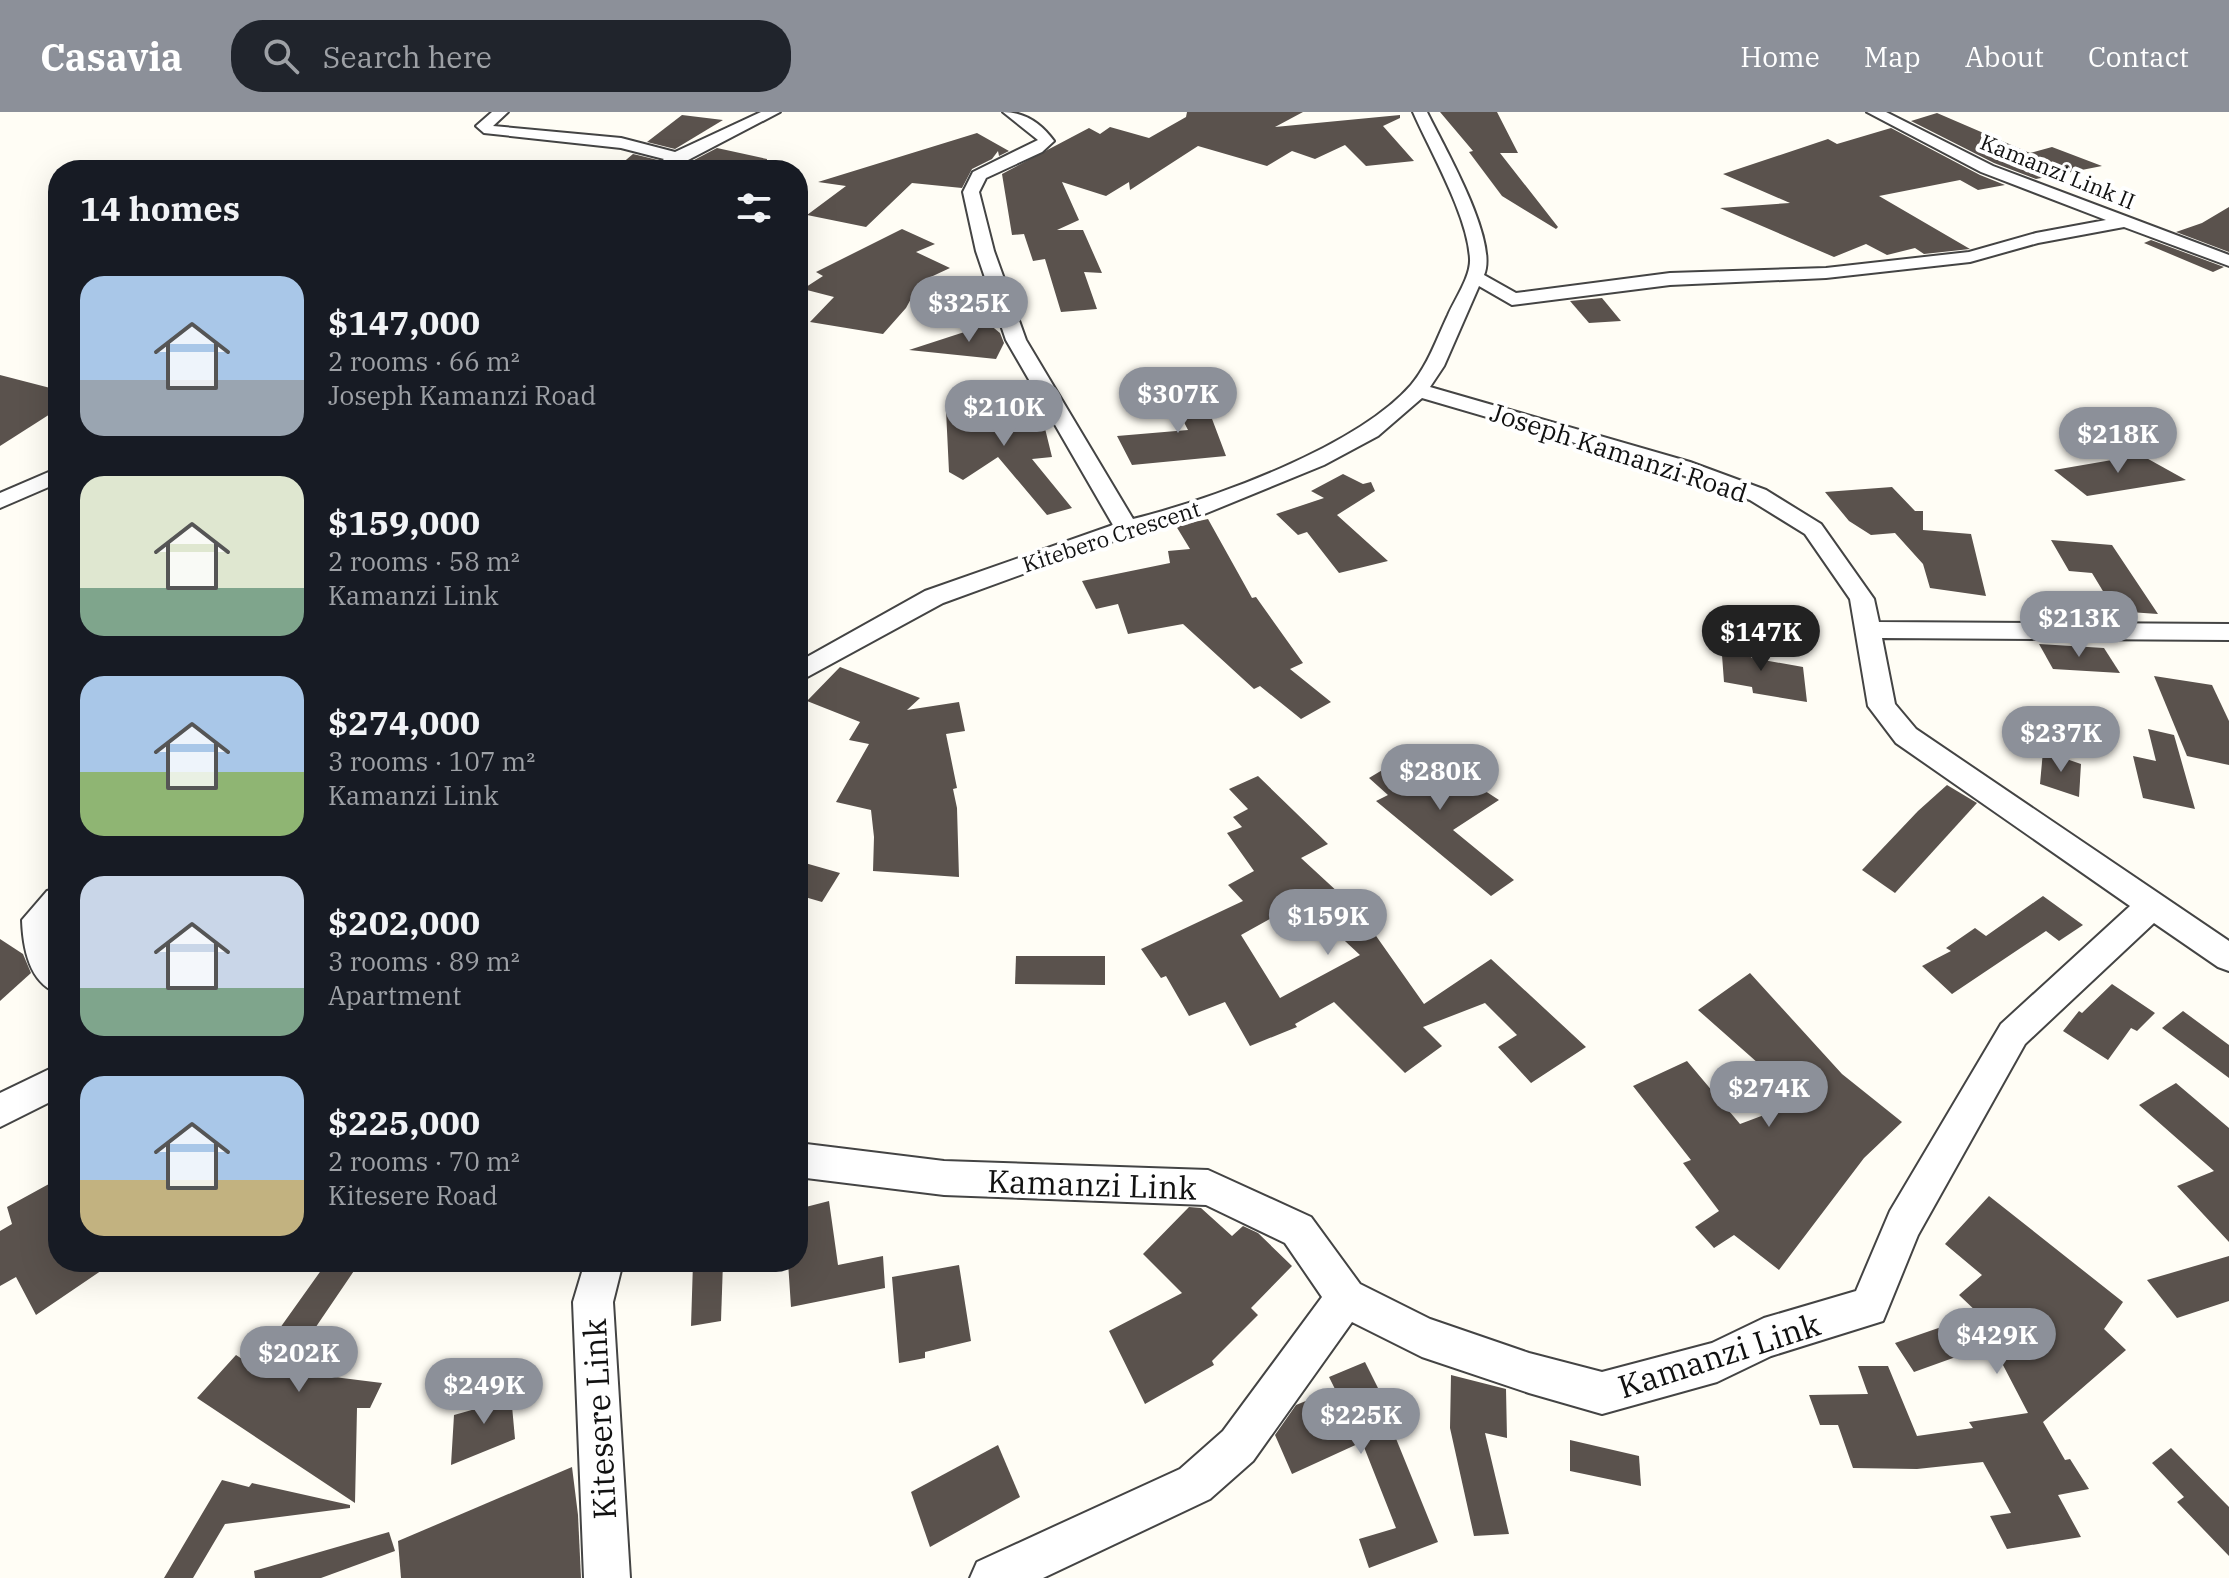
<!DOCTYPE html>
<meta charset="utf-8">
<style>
:root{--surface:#171b24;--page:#20242c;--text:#f1f3f6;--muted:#9ea1a6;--accent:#8c9099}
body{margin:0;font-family:"IBM Plex Serif",serif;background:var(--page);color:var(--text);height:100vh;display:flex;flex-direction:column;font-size:30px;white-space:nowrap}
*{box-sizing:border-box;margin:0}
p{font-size:26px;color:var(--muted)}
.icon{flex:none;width:44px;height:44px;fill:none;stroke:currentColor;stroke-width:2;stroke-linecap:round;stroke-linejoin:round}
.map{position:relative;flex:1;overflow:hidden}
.details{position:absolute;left:48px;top:48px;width:760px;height:1112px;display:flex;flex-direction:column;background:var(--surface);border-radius:32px;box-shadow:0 8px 32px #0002}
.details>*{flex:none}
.price{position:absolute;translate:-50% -68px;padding:0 18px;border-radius:28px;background:var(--accent);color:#fff;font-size:26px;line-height:52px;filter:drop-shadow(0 2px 4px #0008)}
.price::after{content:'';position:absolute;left:50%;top:48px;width:24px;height:18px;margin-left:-12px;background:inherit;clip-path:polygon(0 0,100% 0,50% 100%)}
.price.on{background:#222;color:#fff}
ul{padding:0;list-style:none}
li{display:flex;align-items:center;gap:24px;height:200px;padding:0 32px}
li span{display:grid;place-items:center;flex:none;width:224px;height:160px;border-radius:24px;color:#555}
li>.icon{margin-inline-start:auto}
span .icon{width:96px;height:96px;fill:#fffc;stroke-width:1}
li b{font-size:34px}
h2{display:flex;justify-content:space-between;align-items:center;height:96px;padding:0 32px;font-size:34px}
header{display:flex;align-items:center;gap:48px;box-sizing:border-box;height:112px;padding:0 40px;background:var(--accent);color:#fff}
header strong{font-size:38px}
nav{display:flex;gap:44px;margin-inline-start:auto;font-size:28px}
.search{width:560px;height:72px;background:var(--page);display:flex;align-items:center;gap:20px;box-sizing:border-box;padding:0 28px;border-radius:32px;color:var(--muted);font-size:30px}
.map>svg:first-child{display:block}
.building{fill:#5a524d;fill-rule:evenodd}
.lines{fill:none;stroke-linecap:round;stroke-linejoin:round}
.minor-casing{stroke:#444;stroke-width:4}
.minor{fill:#fff;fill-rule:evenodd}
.labels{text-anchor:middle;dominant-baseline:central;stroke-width:8;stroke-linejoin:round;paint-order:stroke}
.far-street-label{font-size:22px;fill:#111;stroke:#fff}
.street-label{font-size:26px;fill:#111;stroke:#fff}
.near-street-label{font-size:32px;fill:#111;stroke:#fff}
</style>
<header>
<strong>Casavia</strong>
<div class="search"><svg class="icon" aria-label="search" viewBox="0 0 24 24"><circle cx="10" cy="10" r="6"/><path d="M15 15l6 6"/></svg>Search here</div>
<nav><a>Home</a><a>Map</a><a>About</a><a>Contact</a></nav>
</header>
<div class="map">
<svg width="2229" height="1466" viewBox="0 0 2229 1466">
<rect width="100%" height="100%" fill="#fffdf5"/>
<g class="building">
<path d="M1187,0H1303L1275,15L1400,3V6L1383,14L1414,49L1366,54L1345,33L1315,47L1292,39L1267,54L1198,34L1130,78L1129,70L1106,84L1062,70L1079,108L1057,118H1083L1102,161L1084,160L1097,197L1061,200L1045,147L1033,149L1024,122L1012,123L1002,62L1089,16L1100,22L1110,15L1149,26L1186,5Z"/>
<path d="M1440,0H1497L1518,41H1500L1558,115L1556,117L1502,84L1469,40L1473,39Z"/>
<path d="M1937,1L2030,41L2052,35L2102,54L2036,67L1994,51L1911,9Z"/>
<path d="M682,3L723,8L675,37L647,30Z"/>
<path d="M1891,16L1980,63L2005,73L1978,78L1960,68L1879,84L1970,137L1924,142L1915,136L1887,143L1866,132L1834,145L1720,96L1790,91L1723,62L1828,27L1837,32Z"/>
<path d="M977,21L1009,39L999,44L998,39L992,47L972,57L962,76L912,71L866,115L807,103L846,74L818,70Z"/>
<path d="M717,36L767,47L766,58H675Z"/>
<path d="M633,42L658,48L651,58H614Z"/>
<path d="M2229,95V140L2176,120L2202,111Z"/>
<path d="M902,117L935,132L916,140L950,156L920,170L906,196L883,222L810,210L834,185L803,177L823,164L816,160Z"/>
<path d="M2151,128L2224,155L2213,160L2144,131Z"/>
<path d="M1602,186L1621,209L1589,211L1570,189Z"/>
<path d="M989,212L1000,221L1004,231L996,247L909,238Z"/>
<path d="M0,263L58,278V297L0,334Z"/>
<path d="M1200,275L1226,344L1132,353L1117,324L1188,318L1168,279Z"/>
<path d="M1039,292L1052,345L1032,347L1072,396L1047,403L998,345L963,368L949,360L946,298Z"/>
<path d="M2141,343L2186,368L2087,384L2054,358Z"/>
<path d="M1343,362L1363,372L1371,370L1375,379L1337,403L1388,449L1339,461L1307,420L1298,423L1276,402L1324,386L1311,379Z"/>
<path d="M1892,375L1915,399H1923V418L1971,422L1986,484L1930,476L1923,452L1895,421L1871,423L1849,409L1825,380Z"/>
<path d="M1208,407L1252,486L1256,485L1303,551L1290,557L1331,590L1301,607L1260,574L1254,577L1183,512L1128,522L1118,492L1096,497L1082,469L1170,451L1168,439L1190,437L1176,414Z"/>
<path d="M2051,428L2112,433L2158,502L2115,499L2092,461L2069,459Z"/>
<path d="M1720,516L1752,546L1803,555L1807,590L1753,581L1752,575L1724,570Z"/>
<path d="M2039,532L2104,536L2120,561L2053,557Z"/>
<path d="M840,555L920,586L907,598L959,590L965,619L946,622L957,676L953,677L957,696L959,765L873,759L874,725L871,698L836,690L869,632L849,628L860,610L807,589Z"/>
<path d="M2154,564L2212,573L2229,609V653L2187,644Z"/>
<path d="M2148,617L2174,623L2195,697L2143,686L2133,644L2156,649Z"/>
<path d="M1419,636L1499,688L1453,718L1514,768L1491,784L1376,689L1388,683L1369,666Z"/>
<path d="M2043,639L2081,652L2079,685L2040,672Z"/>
<path d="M1258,664L1328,732L1301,746L1379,818L1374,821L1424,892L1491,847L1586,935L1531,971L1498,935L1517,923L1485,891L1423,915L1442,934L1405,961L1334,890L1295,912L1297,915L1250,934L1225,890L1189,904L1166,864L1161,866L1141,837L1243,789L1228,773L1254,759L1227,721L1242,715L1233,705L1248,697L1229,677ZM1302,789L1360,843L1280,886L1241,823Z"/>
<path d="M1947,673L1977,691L1895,781L1862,758L1918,699Z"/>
<path d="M798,749L840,761L822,790L798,783Z"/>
<path d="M2043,784L2083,813L2059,829L2046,819L1952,882L1922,854L1951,839L1946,836L1975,816L1986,824Z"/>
<path d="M0,827L23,842L31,861L0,889Z"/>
<path d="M1016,844H1105V873L1015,872Z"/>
<path d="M1750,861L1842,962L1902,1010L1864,1046L1779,1158L1734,1123L1714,1136L1695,1115L1719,1099L1683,1051L1691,1048L1633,974L1687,949L1740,1012L1801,989L1698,898Z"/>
<path d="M2112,872L2155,901L2137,919L2131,916L2108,948L2063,919L2079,899L2082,901Z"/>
<path d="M2183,899L2229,933V966L2162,916Z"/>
<path d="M2176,971L2229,1016V1130L2177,1074L2214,1059L2139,993Z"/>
<path d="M58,1067V1150H114L36,1203L16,1165L0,1174V1119L12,1112L7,1095Z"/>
<path d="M1989,1084L2123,1190L2104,1217L2126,1238L2043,1310L2065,1348L2070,1347L2089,1377L2058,1383L2081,1425L2007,1437L1990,1404L2011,1401L1983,1350L1917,1357L1853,1356L1838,1313H1820L1809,1283L1868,1282L1858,1254H1888L1917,1324L1973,1316L1969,1310L2028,1301L1992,1232L1914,1260L1895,1231L1979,1202L1959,1183L1982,1163L1945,1132Z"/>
<path d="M829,1089L838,1153L883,1144L885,1176L791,1195L788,1150H798V1097Z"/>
<path d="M1189,1095L1201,1096L1232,1124L1243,1114L1258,1121L1292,1154L1251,1196L1258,1203L1212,1249L1214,1253L1145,1292L1109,1219L1182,1181L1143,1142Z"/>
<path d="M2229,1144V1189L2177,1206L2147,1168Z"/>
<path d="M327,1150H360L286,1259L382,1271L370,1296H357L355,1391L197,1286L236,1243L253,1254Z"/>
<path d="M693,1150H723L721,1209L691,1214Z"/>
<path d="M959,1153L971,1229L925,1240V1246L899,1251L892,1165Z"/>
<path d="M1365,1250L1390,1300L1386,1302L1438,1430L1369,1456L1359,1427L1396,1416L1362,1330L1292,1362L1275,1323L1296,1293L1335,1277L1329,1265Z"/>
<path d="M1451,1263L1506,1277L1507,1326L1485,1321L1509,1422L1474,1424L1450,1316Z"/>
<path d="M510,1272L515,1327L451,1353L454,1303L486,1294L487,1278Z"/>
<path d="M1570,1328L1639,1344L1641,1374L1570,1359Z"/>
<path d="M998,1333L1020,1385L930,1435L911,1380Z"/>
<path d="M2171,1336L2229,1395V1444L2177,1390L2184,1385L2152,1351Z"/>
<path d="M572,1355L578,1403L581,1466H401L398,1429Z"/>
<path d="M222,1368L249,1375L252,1371L350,1393V1396L225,1412L193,1466H164Z"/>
<path d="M389,1420L395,1439L321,1466H255L254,1459Z"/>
</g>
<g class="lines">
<defs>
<g id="minor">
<path d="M492,0H508L493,14L621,26L675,40L761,0H780L669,58L653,56L664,47L621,36L484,21L476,14Z"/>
<path d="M1003,0C1024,0 1041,11 1054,29L1042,40L986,66L979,80L994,139L1026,228L1133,407C1213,387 1357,335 1411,273C1428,253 1437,226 1448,203C1455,187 1471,164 1470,147C1468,104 1431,41 1413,0H1427C1444,35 1499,129 1484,163L1516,181L1670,161L1826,156L1969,140L2036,121L2106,108L1981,60L1867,0H1886L1993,54L2229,143V154L2124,115L2038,131L1970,150L1826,166L1670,173L1512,193L1479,174L1444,254L1430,275L1690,350L1766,378L1821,412L1874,487L1879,510L2229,512V528L1882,526L1895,592L1916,617L2229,829V859L2218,855L2154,811L2025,932L1918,1123L1883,1209L1771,1244L1717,1270L1602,1302L1529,1281L1422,1245L1352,1210L1253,1349L1210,1387L1043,1466H970L977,1450L1180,1357L1223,1319L1322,1185L1285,1131L1206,1093L944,1083L798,1065V1031L944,1049L1208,1058L1311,1105L1360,1172L1430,1207L1529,1241L1602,1260L1712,1231L1764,1206L1856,1179L1890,1099L2001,912L2130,794L1896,631L1868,594L1850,487L1805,422L1750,388L1674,360L1422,286L1378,324L1324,353L1197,405L1135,421L943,491L798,570V550L925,479L1113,413L1006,228L976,139L963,80L973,60L1038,28Z"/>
<path d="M58,356V371L0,396V381Z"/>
<path d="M58,776V808L54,812L58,881C29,871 23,836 22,808L47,779Z"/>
<path d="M58,953V986L0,1015V981Z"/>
<path d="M585,1150H623L613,1190L630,1466H584L573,1190Z"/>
</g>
</defs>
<use href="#minor" class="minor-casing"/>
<use href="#minor" class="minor"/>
</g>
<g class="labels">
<g class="far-street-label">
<text transform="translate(2058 59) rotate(22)">Kamanzi Link II</text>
<text transform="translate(1111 424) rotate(-18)">Kitebero Crescent</text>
</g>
<g class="street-label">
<text transform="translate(1619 340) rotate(18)">Joseph Kamanzi Road</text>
</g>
<g class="near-street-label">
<text transform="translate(1092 1072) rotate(2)">Kamanzi Link</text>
<text transform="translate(1719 1243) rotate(-18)">Kamanzi Link</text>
<text transform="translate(599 1307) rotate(-93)">Kitesere Link</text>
</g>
</g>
</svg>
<b class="price" style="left:969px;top:232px">$325K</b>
<b class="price" style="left:1178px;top:323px">$307K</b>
<b class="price" style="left:1004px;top:336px">$210K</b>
<b class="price" style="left:2118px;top:363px">$218K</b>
<b class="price" style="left:2079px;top:547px">$213K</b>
<b class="price on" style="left:1761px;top:561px">$147K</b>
<b class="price" style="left:2061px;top:662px">$237K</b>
<b class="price" style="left:1440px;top:700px">$280K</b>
<b class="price" style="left:1328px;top:845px">$159K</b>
<b class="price" style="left:1769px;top:1017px">$274K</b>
<b class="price" style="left:1997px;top:1264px">$429K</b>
<b class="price" style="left:299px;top:1282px">$202K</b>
<b class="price" style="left:484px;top:1314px">$249K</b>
<b class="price" style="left:1361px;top:1344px">$225K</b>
<section class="details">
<h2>14 homes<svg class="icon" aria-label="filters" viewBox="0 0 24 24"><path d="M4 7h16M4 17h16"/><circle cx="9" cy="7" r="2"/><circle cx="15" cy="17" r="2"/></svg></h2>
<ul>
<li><span style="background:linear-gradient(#a9c7e8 65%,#9aa5b1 0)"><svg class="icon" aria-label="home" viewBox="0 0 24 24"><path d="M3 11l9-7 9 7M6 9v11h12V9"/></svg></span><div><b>$147,000</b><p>2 rooms · 66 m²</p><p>Joseph Kamanzi Road</p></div></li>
<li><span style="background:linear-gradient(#dfe7d0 70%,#7fa58c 0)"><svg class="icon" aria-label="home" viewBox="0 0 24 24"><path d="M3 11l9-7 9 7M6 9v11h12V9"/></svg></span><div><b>$159,000</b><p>2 rooms · 58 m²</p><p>Kamanzi Link</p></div></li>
<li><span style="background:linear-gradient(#a9c7e8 60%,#8fb573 0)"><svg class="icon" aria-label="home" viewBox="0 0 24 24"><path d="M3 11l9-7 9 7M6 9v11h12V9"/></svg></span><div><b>$274,000</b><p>3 rooms · 107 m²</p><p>Kamanzi Link</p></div></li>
<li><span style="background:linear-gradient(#c9d6e8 70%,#7fa58c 0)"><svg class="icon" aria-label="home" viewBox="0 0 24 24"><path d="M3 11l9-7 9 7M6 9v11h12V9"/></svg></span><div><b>$202,000</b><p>3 rooms · 89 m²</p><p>Apartment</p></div></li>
<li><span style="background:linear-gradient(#a9c7e8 65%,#c2b280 0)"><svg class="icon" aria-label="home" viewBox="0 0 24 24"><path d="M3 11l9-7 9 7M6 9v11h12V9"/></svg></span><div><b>$225,000</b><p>2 rooms · 70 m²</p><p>Kitesere Road</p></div></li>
</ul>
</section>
</div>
